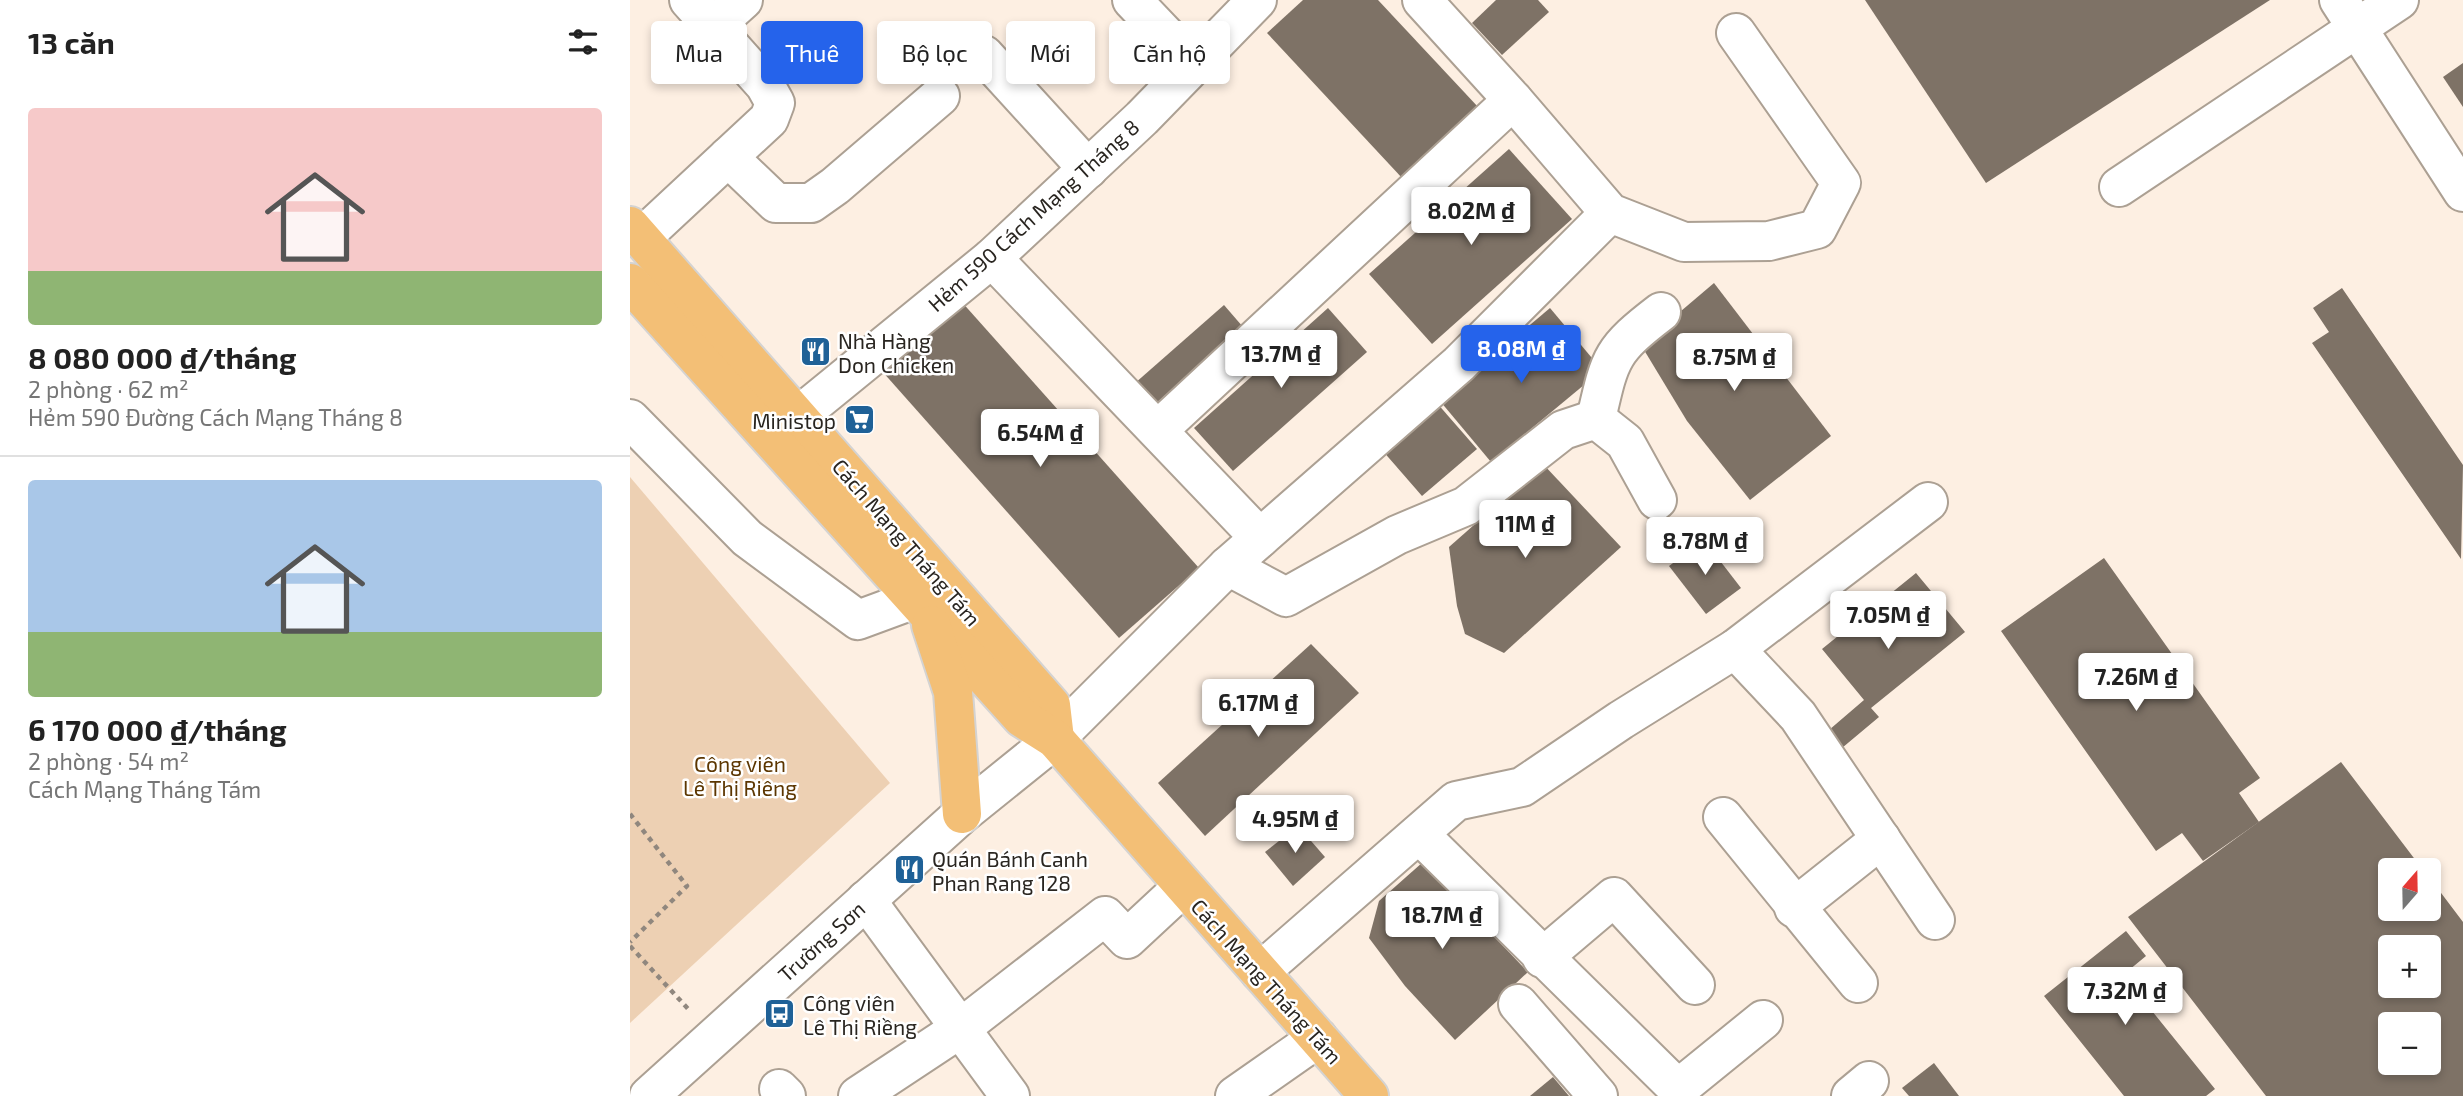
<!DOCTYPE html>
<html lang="vi">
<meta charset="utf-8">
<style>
:root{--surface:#fff;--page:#f6f6f6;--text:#222;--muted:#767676;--line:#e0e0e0;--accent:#2563eb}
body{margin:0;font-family:"Exo 2",sans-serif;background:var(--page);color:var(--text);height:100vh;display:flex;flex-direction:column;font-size:26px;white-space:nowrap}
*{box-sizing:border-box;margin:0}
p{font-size:23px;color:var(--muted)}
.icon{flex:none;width:38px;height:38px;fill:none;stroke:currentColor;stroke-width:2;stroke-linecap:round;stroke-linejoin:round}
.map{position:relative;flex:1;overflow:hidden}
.drawer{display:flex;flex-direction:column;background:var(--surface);width:630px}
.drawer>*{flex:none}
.top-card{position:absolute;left:21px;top:21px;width:665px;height:63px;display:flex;gap:14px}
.needle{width:46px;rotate:20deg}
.fabs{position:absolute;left:1748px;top:858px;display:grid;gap:14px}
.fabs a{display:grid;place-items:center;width:63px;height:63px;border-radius:7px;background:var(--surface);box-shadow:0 4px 10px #0003;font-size:35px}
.price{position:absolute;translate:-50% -60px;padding:0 16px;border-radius:7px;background:#fff;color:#222;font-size:23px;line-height:46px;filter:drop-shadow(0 2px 4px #0008)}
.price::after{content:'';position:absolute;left:50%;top:42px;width:21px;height:16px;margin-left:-10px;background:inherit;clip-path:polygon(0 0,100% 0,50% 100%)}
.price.selected{background:var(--accent);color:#fff}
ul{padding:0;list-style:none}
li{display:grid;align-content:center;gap:14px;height:371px;padding:0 28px}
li+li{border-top:2px solid var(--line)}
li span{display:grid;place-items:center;height:217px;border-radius:7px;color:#555}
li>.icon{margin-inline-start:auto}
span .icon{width:126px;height:126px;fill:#fffc;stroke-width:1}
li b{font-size:30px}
h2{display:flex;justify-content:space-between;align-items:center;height:84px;padding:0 28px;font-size:30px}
.pill{padding:0 24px;border-radius:7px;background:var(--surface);box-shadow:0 4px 10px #0003;font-size:24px;line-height:63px}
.pill.selected{background:var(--accent);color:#fff}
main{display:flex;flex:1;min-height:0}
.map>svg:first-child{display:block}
.green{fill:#edd0b3}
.building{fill:#7e7266;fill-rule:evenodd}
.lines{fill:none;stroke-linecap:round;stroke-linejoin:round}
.minor-casing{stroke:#aca093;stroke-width:42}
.major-casing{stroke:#d4d3d2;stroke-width:42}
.path{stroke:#90877e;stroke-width:4.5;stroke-dasharray:5 5;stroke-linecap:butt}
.minor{stroke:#fff;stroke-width:38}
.major{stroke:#f3bf76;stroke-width:38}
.labels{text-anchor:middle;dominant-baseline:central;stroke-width:5;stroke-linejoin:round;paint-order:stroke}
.street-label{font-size:21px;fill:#292520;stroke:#fff}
.poi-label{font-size:21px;fill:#292520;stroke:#fff;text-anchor:start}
.park-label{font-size:21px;fill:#5c3601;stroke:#fff}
</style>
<main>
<section class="drawer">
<h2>13 căn<svg class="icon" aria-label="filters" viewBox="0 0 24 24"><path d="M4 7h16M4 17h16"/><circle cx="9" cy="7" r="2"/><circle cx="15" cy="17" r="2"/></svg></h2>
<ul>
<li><span style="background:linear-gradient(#f6c9c9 75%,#8fb573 0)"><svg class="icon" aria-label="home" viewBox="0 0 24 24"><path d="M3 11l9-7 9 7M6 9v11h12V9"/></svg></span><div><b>8 080 000 ₫/tháng</b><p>2 phòng · 62 m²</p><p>Hẻm 590 Đường Cách Mạng Tháng 8</p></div></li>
<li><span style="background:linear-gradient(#a9c7e8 70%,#8fb573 0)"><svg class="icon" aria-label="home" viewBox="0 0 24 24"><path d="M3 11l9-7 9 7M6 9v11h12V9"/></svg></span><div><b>6 170 000 ₫/tháng</b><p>2 phòng · 54 m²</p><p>Cách Mạng Tháng Tám</p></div></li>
</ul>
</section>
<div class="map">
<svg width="1833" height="1096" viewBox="0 0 1833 1096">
<rect width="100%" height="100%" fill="#fdefe2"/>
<path class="green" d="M0,477L260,783L0,1023Z"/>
<g class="building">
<path d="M673,0H748L849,108L773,179L637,33Z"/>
<path d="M866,0H908L919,12L872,55L842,23Z"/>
<path d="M1235,0H1640L1356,183Z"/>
<path d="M1833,63V107L1813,77Z"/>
<path d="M879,149L942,219L802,344L739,274Z"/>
<path d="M1084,283L1201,436L1120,500L1057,421L1011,345Z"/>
<path d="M1712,288L1833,465L1831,559L1682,343L1699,332L1683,308Z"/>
<path d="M330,300L569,568L489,638L251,370Z"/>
<path d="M594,305L613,327L523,406L504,384Z"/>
<path d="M698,308L737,352L603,471L564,428Z"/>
<path d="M920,308L972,370L861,462L810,401Z"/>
<path d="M806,402L847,449L792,496L752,450Z"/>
<path d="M913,464L991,547L874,653L835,634L827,606L819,547Z"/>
<path d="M1074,540L1111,588L1076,614L1039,566Z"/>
<path d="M1474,558L1630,778L1609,793L1629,822L1573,861L1552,833L1526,851L1371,631Z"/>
<path d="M1286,573L1335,632L1241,708L1249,717L1206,753L1192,736L1234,700L1192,649Z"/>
<path d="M681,644L729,693L575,836L528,783Z"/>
<path d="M1711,762L1793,870H1760V908H1799V877L1833,922V1096H1636L1498,917ZM1760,947H1799V985H1760ZM1760,1024H1799V1062H1760Z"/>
<path d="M668,826L695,857L663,886L635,852Z"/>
<path d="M793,862L898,972L825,1040L775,986L739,938L749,901Z"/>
<path d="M1496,931L1516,956L1493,975L1585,1089L1576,1096H1494L1414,996Z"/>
<path d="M1304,1063L1329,1096H1279L1272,1088Z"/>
<path d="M923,1077L939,1096H900Z"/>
</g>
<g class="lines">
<defs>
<g id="minor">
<path d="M502,0L564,65"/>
<path d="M792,0L883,100L980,213L1054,242L1139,241L1187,229L1211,183L1106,33"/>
<path d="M1709,0L1833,192"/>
<path d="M83,27L113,0"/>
<path d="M354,55L458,169"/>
<path d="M98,157L146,203H181L205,186L310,96"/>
<path d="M1489,187L1769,0"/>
<path d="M11,238L139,119L145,103L135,85L59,0"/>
<path d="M167,417L362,258L512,118L627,0"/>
<path d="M0,419L117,538L228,620L285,599"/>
<path d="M966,419C980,358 980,351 1031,312"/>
<path d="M529,429L883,100"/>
<path d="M630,538L829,364L980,213"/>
<path d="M598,566L656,597L767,535L836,506L933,430L966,419L995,442L1027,500"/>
<path d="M1105,649L1298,502"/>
<path d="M1093,817L1228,983"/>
<path d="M789,834L1048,1089L1133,1020"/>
<path d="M236,900L380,1096"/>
<path d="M1164,908L1251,839"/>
<path d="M912,958L984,897L1065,985"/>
<path d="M630,972L826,801L892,787L991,720L1105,649L1168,716L1305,920"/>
<path d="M888,1004L968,1096"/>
<path d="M149,1089L156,1096"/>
<path d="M19,1096L332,814L425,739L598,566L630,538L362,258"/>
<path d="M228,1096L331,1028L475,916L497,939L553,887"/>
<path d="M605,1096L688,1038"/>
<path d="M1221,1096L1239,1081"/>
</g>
<g id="major">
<path d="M0,226L421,705L425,739"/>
<path d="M0,283L392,718L425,739L739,1096"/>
<path d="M301,625L323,692L332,814"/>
</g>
</defs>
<use href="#minor" class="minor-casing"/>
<use href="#major" class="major-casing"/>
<g class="path">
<path d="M0,814L57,886L0,942"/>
<path d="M0,946L61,1012"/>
</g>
<use href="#minor" class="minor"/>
<use href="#major" class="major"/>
</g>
<defs>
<symbol id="restaurant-square" viewBox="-11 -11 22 22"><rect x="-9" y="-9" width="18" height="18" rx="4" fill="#1f6197" stroke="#fff"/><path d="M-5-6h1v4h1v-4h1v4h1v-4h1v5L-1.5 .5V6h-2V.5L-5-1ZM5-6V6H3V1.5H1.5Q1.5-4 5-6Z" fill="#fff"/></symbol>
<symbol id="supermarket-square" viewBox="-11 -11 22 22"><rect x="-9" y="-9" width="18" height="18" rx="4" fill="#1f6197" stroke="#fff"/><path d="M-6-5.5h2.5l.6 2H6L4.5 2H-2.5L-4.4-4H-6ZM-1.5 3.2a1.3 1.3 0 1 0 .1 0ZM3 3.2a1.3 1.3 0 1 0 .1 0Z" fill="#fff"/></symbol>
<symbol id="bus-square" viewBox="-11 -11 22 22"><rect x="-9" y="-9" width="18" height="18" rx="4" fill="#1f6197" stroke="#fff"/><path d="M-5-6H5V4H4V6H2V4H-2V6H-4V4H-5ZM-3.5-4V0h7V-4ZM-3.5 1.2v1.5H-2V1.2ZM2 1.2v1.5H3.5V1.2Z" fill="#fff"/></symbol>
</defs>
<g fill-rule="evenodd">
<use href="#restaurant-square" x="168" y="334" width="35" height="35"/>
<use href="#supermarket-square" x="212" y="402" width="35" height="35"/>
<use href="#restaurant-square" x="262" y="852" width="35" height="35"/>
<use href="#bus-square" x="132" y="996" width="35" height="35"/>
</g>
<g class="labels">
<g class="street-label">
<text transform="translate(403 215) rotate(-42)">Hẻm 590 Cách Mạng Tháng 8</text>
<text transform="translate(277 542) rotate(49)">Cách Mạng Tháng Tám</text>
<text transform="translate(191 941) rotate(-42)">Trường Sơn</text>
<text transform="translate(637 981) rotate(48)">Cách Mạng Tháng Tám</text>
</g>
<g class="poi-label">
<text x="208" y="340">Nhà Hàng<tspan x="208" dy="24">Don Chicken</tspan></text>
<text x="206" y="420" text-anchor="end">Ministop</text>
<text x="302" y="858">Quán Bánh Canh<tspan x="302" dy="24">Phan Rang 128</tspan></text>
<text x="173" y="1002">Công viên<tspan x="173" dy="24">Lê Thị Riềng</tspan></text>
</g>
<g class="park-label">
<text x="110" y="763">Công viên<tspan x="110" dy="24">Lê Thị Riêng</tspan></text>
</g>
</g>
</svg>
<div class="fabs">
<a><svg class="needle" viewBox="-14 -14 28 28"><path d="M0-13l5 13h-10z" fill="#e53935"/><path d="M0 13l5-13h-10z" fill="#767676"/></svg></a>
<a>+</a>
<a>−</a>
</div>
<b class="price" style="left:841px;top:247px">8.02M ₫</b>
<b class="price selected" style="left:891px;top:385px">8.08M ₫</b>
<b class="price" style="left:651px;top:390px">13.7M ₫</b>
<b class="price" style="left:1104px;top:393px">8.75M ₫</b>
<b class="price" style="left:410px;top:469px">6.54M ₫</b>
<b class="price" style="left:895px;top:560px">11M ₫</b>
<b class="price" style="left:1075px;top:577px">8.78M ₫</b>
<b class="price" style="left:1258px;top:651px">7.05M ₫</b>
<b class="price" style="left:1506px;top:713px">7.26M ₫</b>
<b class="price" style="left:628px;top:739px">6.17M ₫</b>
<b class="price" style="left:665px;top:855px">4.95M ₫</b>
<b class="price" style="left:812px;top:951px">18.7M ₫</b>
<b class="price" style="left:1495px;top:1027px">7.32M ₫</b>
<div class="top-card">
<a class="pill">Mua</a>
<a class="pill selected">Thuê</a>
<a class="pill">Bộ lọc</a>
<a class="pill">Mới</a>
<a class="pill">Căn hộ</a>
</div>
</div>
</main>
